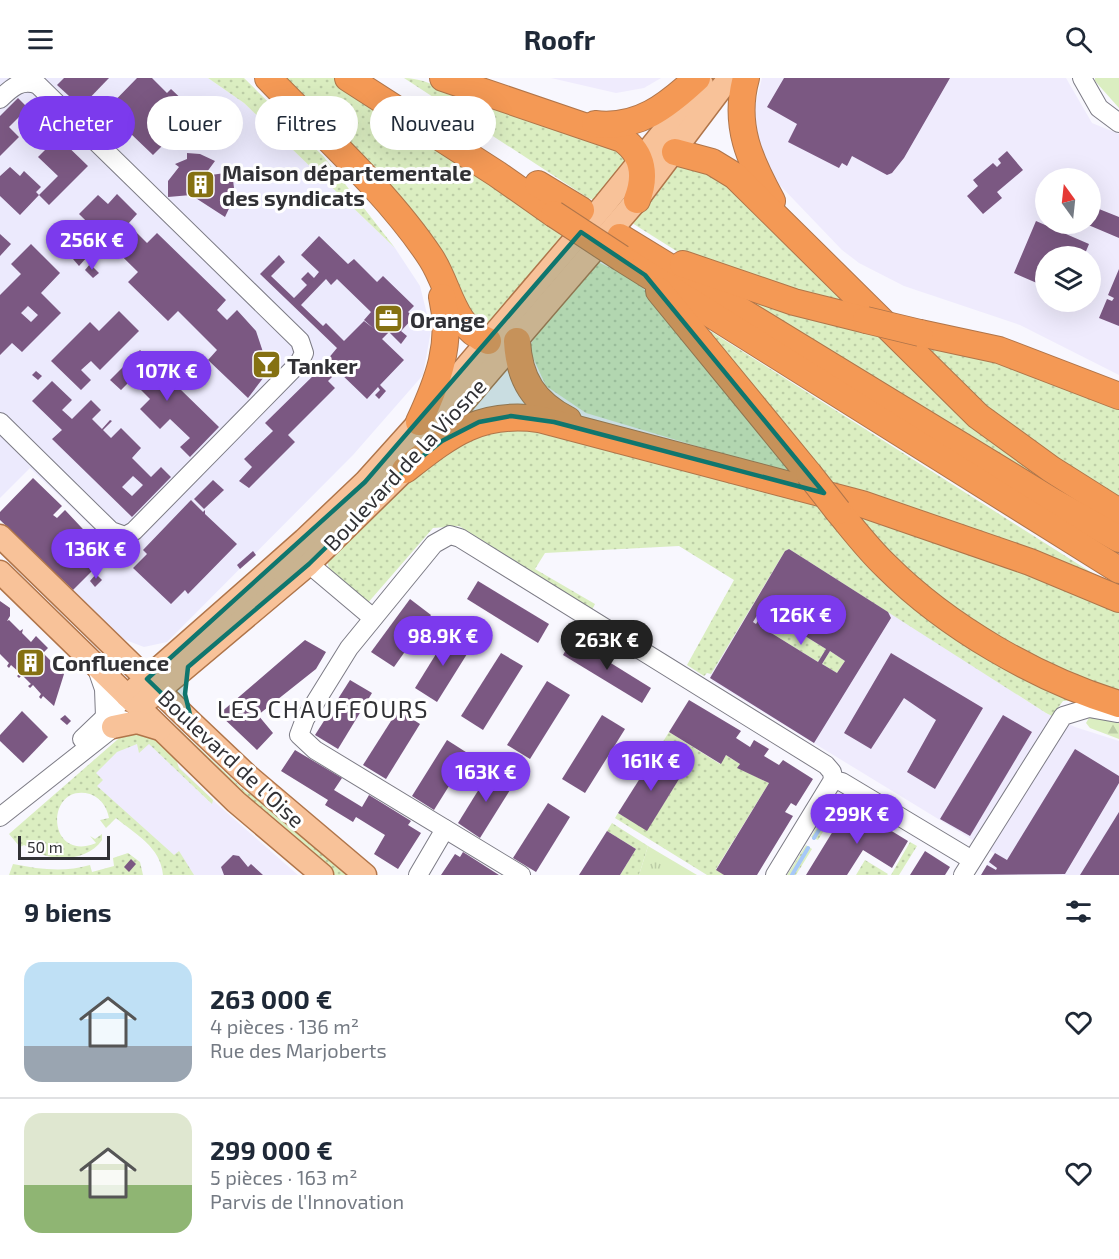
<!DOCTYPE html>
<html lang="fr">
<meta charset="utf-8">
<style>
:root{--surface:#fff;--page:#f2f2f3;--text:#1f2937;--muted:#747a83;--line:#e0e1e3;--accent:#7c3aed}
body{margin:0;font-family:"Exo 2",sans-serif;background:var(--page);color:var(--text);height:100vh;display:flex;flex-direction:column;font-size:22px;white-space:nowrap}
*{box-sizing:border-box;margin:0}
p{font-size:20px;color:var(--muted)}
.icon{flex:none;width:33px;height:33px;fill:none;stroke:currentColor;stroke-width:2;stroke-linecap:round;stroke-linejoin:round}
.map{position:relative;height:797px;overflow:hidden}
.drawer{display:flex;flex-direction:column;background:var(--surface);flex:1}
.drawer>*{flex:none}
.guide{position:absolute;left:18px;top:18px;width:600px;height:54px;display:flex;gap:12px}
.needle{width:39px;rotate:345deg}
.tools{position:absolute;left:1035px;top:90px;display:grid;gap:12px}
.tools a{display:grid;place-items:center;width:66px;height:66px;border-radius:50%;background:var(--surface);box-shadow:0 6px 24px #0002;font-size:30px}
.scale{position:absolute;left:18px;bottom:15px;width:92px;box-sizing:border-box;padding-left:6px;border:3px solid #313135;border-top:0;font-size:16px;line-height:21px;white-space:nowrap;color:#313135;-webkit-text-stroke:4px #fff;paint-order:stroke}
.price{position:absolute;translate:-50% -51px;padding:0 14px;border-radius:21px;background:var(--accent);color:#fff;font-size:20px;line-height:39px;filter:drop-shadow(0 2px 3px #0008)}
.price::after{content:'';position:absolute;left:50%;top:36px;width:18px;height:14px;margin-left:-9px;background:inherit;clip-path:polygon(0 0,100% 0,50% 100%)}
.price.selected{background:#222;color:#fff}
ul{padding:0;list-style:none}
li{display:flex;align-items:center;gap:18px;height:150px;padding:0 24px}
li+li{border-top:2px solid var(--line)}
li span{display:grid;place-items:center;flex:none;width:168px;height:120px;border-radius:18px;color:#555}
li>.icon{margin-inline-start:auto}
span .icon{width:72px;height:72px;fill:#fffc;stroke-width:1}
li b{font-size:26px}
h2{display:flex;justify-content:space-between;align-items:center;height:72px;padding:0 24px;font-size:26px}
.pill{padding:0 21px;border-radius:27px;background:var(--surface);box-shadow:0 6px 24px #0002;font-size:21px;line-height:54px}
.pill.selected{background:var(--accent);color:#fff}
header{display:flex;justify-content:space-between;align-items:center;height:78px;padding:0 24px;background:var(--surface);font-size:27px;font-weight:700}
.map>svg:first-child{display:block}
.commercial{fill:#efebfd;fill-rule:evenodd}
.built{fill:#eceafd}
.grass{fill:url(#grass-dots)}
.forest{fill:url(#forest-firs)}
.park{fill:url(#park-tufts)}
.pitch{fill:#dbeec1}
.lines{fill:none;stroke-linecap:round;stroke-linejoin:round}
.stream{stroke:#a6c8f8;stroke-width:4}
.building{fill:#7b5882;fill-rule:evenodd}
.minor-casing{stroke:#7c7b85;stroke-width:20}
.major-casing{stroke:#b0754a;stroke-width:25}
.highway-casing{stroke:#b0754a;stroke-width:28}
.minor{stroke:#fff;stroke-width:18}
.major{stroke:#f8c299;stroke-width:22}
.highway{stroke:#f49955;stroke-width:26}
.highway-bridge-casing{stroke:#b0754a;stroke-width:28;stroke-linecap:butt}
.highway-bridge{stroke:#f49955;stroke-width:26}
.marked{fill:#0f766e;fill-opacity:0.2;stroke:#0f766e;stroke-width:4.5;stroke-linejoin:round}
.labels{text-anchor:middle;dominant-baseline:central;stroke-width:6;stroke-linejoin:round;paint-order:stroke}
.poi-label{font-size:22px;font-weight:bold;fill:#313135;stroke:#fff;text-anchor:start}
.street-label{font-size:22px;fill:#313135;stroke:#fff}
.neighbourhood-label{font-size:24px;letter-spacing:1.5px;fill:#313135;stroke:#fff}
</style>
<header><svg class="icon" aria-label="menu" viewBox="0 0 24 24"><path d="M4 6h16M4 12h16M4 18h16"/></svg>Roofr<svg class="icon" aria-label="search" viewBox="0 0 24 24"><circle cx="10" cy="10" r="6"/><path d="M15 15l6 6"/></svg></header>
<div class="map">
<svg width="1119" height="797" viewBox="0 0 1119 797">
<defs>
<pattern id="grass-dots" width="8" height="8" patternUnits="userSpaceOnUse" patternTransform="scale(1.5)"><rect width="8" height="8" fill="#dbeec1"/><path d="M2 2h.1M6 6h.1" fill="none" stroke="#bccda6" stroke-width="1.8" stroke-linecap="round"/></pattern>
<pattern id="forest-firs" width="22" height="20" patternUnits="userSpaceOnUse" patternTransform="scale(1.5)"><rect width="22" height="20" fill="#dbeec1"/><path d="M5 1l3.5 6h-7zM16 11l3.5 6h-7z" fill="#bccda6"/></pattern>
<pattern id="park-tufts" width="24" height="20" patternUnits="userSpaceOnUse" patternTransform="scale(1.5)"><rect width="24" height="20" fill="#dbeec1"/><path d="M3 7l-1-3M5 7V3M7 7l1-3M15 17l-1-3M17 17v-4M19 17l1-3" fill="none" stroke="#bccda6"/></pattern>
</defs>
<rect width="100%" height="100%" fill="#f8f7fe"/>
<g class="commercial">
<path d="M551,0H661L644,10L616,15Z"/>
<path d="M762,0H1066L1092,45L1119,56V297L1020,247L904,208L859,185L842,172L773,100L758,67L753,35ZM1046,100H1090V146H1046ZM1046,178H1090V224H1046Z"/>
<path d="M791,471L1046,635L1075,649L1119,663V797H981L994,775L712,603L710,597L785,473Z"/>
<path d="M148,658L217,726L298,797H189L79,696L111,668Z"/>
</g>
<path class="built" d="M0,0H208L244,25L395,170L420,208L431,252L423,297L353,377L167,564L144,569L123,561L73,512L114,470L30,390L0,420Z"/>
<g class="grass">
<path d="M208,0H244L324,79L395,170L244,25Z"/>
<path d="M280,0H334L570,160L486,256Z"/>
<path d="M404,0C431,0 456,20 482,28C528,44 586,48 625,79L626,85L598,123L588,120Z"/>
<path d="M680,81L710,89L863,228L746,201L694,184L632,145Z"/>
<path d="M596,183L637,203L797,398L586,335L546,308L529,271L538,250Z"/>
<path d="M692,195L886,256L1119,449Z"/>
<path d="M696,244L1097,498L831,409Z"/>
<path d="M917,262L994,279L1119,328V423L1001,341Z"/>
<path d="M503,344L816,420L842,451L1075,622L1063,623L1052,638L1046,635L789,471L785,473L711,596L707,595L704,598L687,587L734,502L679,468L545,475L535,491L595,526L592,532L459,448L433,450L366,527L330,495L327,482L424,388Z"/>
<path d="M846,430L1119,529V614L1060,592L945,527L878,471Z"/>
<path d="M768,535L826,571L818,584L760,548Z"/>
<path d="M830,573L845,583L837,595L822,586Z"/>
<path d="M162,635L246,714L263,722L353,797H330L159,637Z"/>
<path d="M669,654L720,686L726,677L740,686L738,690L769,705L716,791L724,797H707L615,740L618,735L647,752L684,693L656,675Z"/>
<path d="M125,655L152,657L175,678L179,690L213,722L212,726L149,666L139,675L137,666L117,674L96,695L103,702L97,708L174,777L179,773L194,797H163C161,769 135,756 116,740L106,750L100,742L109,740C107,729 101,720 90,716C46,704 45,783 94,766L96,765L90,758L95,761L102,756V762C89,781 60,784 41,776C35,774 30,769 24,767L20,769L9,756Z"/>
<path d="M835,720L841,724L818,762L811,759Z"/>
<path d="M612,745L648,768L639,797H620L636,771L607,753Z"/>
<path d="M910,764L917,768L899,797H891Z"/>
<path d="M806,767L812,771L796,797H787Z"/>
<path d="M128,775L140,784L143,797H9L13,786C39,791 63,795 90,787L92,794L114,788L113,780Z"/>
<path d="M865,782L888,796L887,797H856Z"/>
</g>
<path class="forest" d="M1090,638L1119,641V661L1090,650L1086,645Z"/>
<path class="park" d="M648,768L697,797H639Z"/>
<path class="pitch" d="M1095,0H1119V30L1095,3Z"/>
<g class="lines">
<g class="stream">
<path d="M814,760L837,723"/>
<path d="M792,797L808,770"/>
</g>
</g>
<g class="building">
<path d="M64,0H109L81,29L57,7Z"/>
<path d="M137,0H152L167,15L171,11L190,29L193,26L201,34L193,42L190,40L153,77L130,55L122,63L98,40Z"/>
<path d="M784,0H950L904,80L892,95L887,97L852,78L847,88L842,85L839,90L788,64L797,46L767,29Z"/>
<path d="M18,20L28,30L9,49L19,59L0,78V38Z"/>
<path d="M31,40L34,43L24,53L21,50Z"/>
<path d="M58,59L88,88L49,127L39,117L58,98L38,79Z"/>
<path d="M1007,73L1023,92L997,114L1002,120L983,136L967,118L978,108L973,102L993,85L997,89L1001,85L998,81Z"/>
<path d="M187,75L200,76L215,83L204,98L232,94L235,118L225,139L191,117L168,119V103L179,89L175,86L187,81Z"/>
<path d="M10,89L20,98L24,93L41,109L36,114L39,117L20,137L0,118V98Z"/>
<path d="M117,116L137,136L128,146L147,165L157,155L226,222L217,232L227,242L237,232L256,253L263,274L254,273L273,287L248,320L208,282L217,272L178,233L168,243L128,204L138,194L79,136L98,117L108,126Z"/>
<path d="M1094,129L1119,139V160L1086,146H1090Z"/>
<path d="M1036,143L1089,166L1084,178H1046V209L1014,195Z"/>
<path d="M0,156L11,166L0,178Z"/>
<path d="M319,158L348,186L354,181L377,204L383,198L414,228L408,234L414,239L401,253L407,258L401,266L389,254L382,261L404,282L380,307L386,313L379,321L375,317L380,312L378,309L367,321L338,293L328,303L335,310L288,357L295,364L249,410L239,403L252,389L244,381L273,353L265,345L318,293L324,299L334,289L327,282L337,270L260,196L279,177L285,184L271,198L294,220L307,207L301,201L308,194L314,200L319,194L301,177ZM326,201L331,207L337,201L371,234L364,242L373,250L364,243L344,263L326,245L323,248L301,227Z"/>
<path d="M31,166L60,195L41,215L61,235L22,274L12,265L0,277V217L21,196L11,186ZM28,228L38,237L31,244L21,235Z"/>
<path d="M81,173L87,179L79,188L73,181Z"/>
<path d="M90,186L99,195L93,200L85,192Z"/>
<path d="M1119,191V248L1099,240L1107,221L1112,223L1114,220L1108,217Z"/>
<path d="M119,233L139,253L100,292L91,283L81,292L91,302L81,312L51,283L90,244L99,253Z"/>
<path d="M140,272L219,349L190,379L180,369L190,360L170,341L160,351L140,331L150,321L131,302L121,312L110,302Z"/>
<path d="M36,293L42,298L38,302L32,297Z"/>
<path d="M52,303L72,322L62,332L72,341L91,322L101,332L92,341L102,351L110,342L112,343L103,352L111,360L121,350L141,370L132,380L151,399L161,389L171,399L132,439L52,361L62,352L32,323ZM133,398L143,407L132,418L122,409Z"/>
<path d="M33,400L62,428L53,437L57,440L65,432L97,466L99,464L110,475L73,512L0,442V434Z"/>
<path d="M213,402L224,412L204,431L194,421Z"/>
<path d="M191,422L203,434L205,432V436L237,466L188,516L185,512L171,526L133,490L147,476L143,472Z"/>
<path d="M789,471L888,534L891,540L814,665L710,600L785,473ZM761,531L764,533L756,546L753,544ZM768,535L826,571L818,584L760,548ZM830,573L845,583L837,595L822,586Z"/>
<path d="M253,473L256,477L240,491L237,487Z"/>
<path d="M96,496L102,502L95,509L90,503Z"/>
<path d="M478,503L549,546L538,565L467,521Z"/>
<path d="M410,521L431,537L394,589L371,574Z"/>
<path d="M0,523L10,530V538L7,543L9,542L20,553L23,551L22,555L31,564L36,558L48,570L43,575L52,584L57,583L54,586L64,596L54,628L43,618L41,621L39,619L41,616L33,607L30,610L28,608L31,606L22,597L19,600L17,598L20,595L11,587L9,590L7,588L9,585L0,576Z"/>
<path d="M449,555L472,568L437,624L415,610Z"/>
<path d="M572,561L651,610L642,625L563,577Z"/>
<path d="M305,562L326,574L316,591L258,637L273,655L257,672L219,636Z"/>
<path d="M501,575L523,588L483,652L461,638Z"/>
<path d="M891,575L983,630L935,711L907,694L936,642L904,620L871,671L844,655Z"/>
<path d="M350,602L372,615L338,671L315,657Z"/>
<path d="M547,603L570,617L530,681L507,667Z"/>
<path d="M689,622L741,653L736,660L750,669L754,662L769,671L764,678L779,687L783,682L813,701L796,728L791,725L785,734L793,738L757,797H724L716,792L769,705L737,690L740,686L726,677L721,686L669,654Z"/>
<path d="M398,632L420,646L386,701L363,687Z"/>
<path d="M22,633L48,659L23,685L0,663V657Z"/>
<path d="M65,637L71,643L67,647L60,641Z"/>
<path d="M602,637L625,651L585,715L562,701Z"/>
<path d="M1003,637L1032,654L970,758L940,741Z"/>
<path d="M447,662L469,676L434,732L412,718Z"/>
<path d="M1075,671L1119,698V705L1065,796L981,797L987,787L996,792L997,790L989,784L995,775L1007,782Z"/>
<path d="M295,672L342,700L334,712L362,729L369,717L411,743L408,747L421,755L398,791L374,776L385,757L356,739L353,744L325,727L328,722L281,693Z"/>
<path d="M656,675L684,693L647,753L618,735Z"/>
<path d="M492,690L515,704L480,760L458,745Z"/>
<path d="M548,725L570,739L536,794L513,780Z"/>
<path d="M849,727L908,763L892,790L863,772L847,797H806Z"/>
<path d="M1119,734V797H1080Z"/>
<path d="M607,753L636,771L620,797H579Z"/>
<path d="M925,773L950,789L945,797H910Z"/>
<path d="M463,774L499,797H441L455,776L460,779Z"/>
<path d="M233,777L239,778L248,789L251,786L263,797H224L221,789Z"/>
<path d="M131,781L136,786L129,794L124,789Z"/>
</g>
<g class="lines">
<defs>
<g id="minor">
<path d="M1082,0L1099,30L1119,45"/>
<path d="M0,21C11,10 22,0 38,7L300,263L304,275L299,285L134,453L125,458L111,453L0,344"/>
<path d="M309,486L373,540"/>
<path d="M96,588L104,611L105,639"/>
<path d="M82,661L127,618"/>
<path d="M833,702L842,704L972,782"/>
<path d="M0,739L123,642"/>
<path d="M418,797L445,751"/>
<path d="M521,797L315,672L299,657L305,641L349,570L434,466L450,457L460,460L826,687L832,694L833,702L775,797"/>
<path d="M963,797L1063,638L1089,630L1117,635"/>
</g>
<g id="major">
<path d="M0,458L192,645L248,698L365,797"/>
<path d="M0,494L236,724L322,797"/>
<path d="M127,618L304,462L365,404L419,344L604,127L702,6"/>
<path d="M139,629L309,486L405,392L637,122L729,0"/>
<path d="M113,649L137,644L160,651"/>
</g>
<g id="highway">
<path d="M268,0C321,55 389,116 431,180C450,209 452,249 488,263"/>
<path d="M348,0L497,96L554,136"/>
<path d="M443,0L622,61C644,76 646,99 637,122"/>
<path d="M746,0C733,47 750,83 772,123"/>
<path d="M595,46C638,51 667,28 697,0"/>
<path d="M675,74L712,84L735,98L978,338L1051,391L1119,434"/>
<path d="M538,106L581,132"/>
<path d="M620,159L1052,423L1119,461"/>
<path d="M621,180L1119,492"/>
<path d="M683,186L794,224L866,242"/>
<path d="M659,213L809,396"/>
<path d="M920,255L999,272L1119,318"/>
<path d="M517,263C519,301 534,325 568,342"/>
<path d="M419,344C438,303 453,265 442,219"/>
<path d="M405,392C450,357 479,333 539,341L862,426L1030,484L1119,521"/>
<path d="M838,433C853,451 868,471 886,488C947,549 1037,601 1119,626"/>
</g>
</defs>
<use href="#minor" class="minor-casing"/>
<use href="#major" class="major-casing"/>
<use href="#highway" class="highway-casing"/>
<use href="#minor" class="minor"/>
<use href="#major" class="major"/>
<use href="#highway" class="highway"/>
<defs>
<g id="highway-bridge">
<path d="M554,136L621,180"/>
<path d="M866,242L920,255"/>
<path d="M809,396L838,433"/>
</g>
</defs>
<use href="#highway-bridge" class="highway-bridge-casing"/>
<use href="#highway-bridge" class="highway-bridge"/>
</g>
<path class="marked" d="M581,154L645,197L824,415L554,344L511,338L479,344L442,363L405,392L309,486L188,589L185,616L192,645L147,601L365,404Z"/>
<defs>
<symbol id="building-square" viewBox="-11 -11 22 22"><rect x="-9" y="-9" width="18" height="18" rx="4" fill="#857112" stroke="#fff"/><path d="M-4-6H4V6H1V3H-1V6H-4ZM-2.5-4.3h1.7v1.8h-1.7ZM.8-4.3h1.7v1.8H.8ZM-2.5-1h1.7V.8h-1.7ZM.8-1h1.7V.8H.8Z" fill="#fff"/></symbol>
<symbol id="office-square" viewBox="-11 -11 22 22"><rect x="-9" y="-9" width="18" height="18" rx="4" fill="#857112" stroke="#fff"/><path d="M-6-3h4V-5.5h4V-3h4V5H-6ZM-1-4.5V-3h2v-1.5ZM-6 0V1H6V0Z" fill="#fff"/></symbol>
<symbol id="bar-square" viewBox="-11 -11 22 22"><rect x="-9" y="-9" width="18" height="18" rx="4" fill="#857112" stroke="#fff"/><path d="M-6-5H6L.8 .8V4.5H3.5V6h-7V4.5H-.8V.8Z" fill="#fff"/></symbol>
</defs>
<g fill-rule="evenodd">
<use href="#building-square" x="184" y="90" width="33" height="33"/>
<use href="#office-square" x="372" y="224" width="33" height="33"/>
<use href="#bar-square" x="250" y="270" width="33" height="33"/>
<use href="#building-square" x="14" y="568" width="33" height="33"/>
</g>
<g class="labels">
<g class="poi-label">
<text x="222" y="94">Maison départementale<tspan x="222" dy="25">des syndicats</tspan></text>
<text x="410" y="241">Orange</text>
<text x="287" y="287">Tanker</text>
<text x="52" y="584">Confluence</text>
</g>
<g class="street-label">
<text transform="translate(404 386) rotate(-47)">Boulevard de la Viosne</text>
<text transform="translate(232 680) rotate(43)">Boulevard de l'Oise</text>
</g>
<g class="neighbourhood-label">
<text x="323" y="630">LES CHAUFFOURS</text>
</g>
</g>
</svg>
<div class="tools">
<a><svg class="needle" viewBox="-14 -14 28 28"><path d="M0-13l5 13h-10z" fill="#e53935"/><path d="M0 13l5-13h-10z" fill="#747a83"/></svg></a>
<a><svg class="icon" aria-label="layers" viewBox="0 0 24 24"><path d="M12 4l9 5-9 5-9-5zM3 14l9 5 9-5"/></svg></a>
</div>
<div class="scale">50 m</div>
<b class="price" style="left:92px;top:193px">256K €</b>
<b class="price" style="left:167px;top:324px">107K €</b>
<b class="price" style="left:96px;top:502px">136K €</b>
<b class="price" style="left:801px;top:568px">126K €</b>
<b class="price" style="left:443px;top:589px">98.9K €</b>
<b class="price selected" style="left:607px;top:593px">263K €</b>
<b class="price" style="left:651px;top:714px">161K €</b>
<b class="price" style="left:486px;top:725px">163K €</b>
<b class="price" style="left:857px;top:767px">299K €</b>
<div class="guide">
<a class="pill selected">Acheter</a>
<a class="pill">Louer</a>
<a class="pill">Filtres</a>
<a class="pill">Nouveau</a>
</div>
</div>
<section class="drawer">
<h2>9 biens<svg class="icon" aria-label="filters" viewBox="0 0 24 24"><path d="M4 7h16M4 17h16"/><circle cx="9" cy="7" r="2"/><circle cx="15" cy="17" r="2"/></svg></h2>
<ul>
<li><span style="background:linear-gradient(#bfe0f5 70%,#9aa5b1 0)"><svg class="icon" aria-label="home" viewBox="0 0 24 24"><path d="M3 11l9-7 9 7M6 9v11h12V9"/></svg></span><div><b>263 000 €</b><p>4 pièces · 136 m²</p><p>Rue des Marjoberts</p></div><svg class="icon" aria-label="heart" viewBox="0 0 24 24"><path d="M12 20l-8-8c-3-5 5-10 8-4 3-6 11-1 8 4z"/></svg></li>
<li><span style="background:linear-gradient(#dfe7d0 60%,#8fb573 0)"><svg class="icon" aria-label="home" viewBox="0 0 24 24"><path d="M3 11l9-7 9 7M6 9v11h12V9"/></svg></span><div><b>299 000 €</b><p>5 pièces · 163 m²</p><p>Parvis de l'Innovation</p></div><svg class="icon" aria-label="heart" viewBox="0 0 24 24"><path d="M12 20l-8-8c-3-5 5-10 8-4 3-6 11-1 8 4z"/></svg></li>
</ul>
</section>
